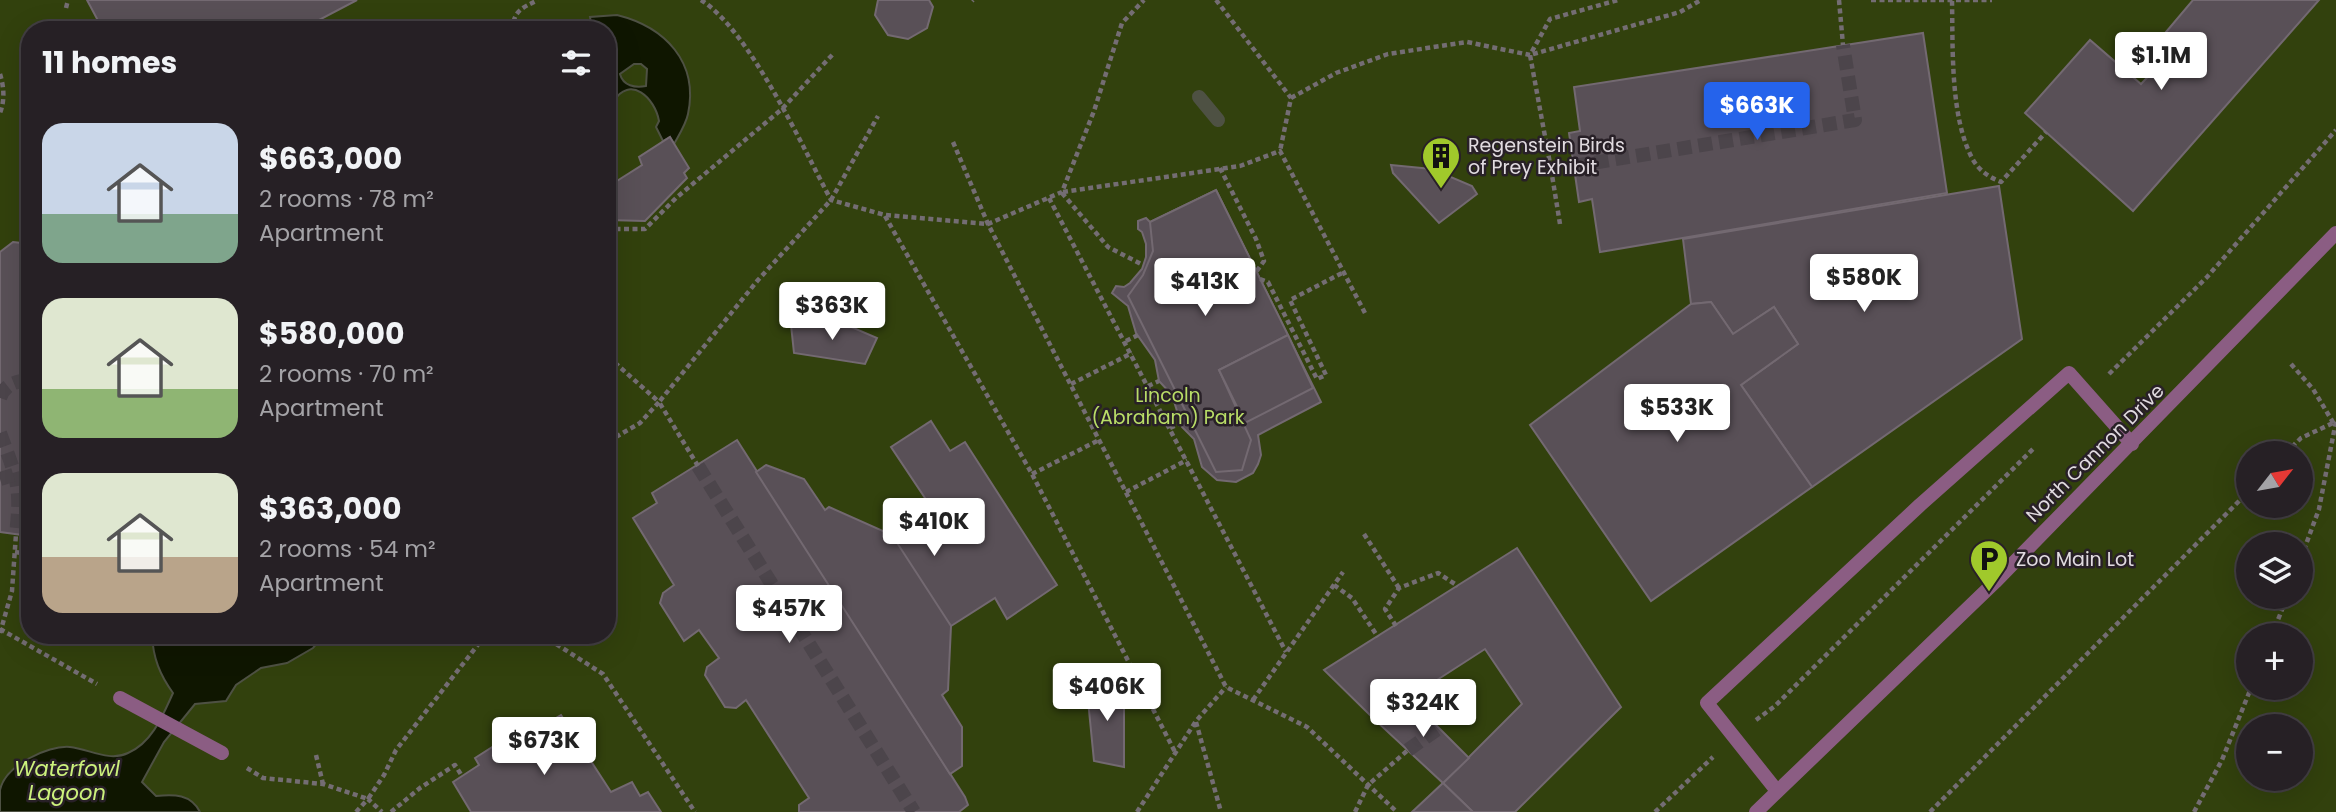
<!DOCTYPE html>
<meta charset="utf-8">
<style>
:root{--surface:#262025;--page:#322d32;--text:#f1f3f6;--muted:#a4a3a7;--line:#423e42;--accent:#2563eb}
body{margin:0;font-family:Poppins,sans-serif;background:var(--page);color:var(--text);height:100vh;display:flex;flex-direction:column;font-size:26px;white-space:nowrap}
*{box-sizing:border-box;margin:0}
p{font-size:23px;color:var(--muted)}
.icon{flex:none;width:38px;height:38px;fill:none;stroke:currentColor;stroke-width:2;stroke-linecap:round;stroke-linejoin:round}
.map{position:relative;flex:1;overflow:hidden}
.sheet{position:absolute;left:21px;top:21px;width:595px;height:623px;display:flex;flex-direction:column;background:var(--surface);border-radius:28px;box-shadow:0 7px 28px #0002,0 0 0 2px var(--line)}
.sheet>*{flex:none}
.needle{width:46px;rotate:59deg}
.controls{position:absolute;left:2236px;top:441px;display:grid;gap:14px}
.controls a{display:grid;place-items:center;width:77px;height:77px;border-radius:50%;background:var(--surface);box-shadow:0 7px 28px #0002,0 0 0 2px var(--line);font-size:35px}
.price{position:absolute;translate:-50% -60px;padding:0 16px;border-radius:7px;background:#fff;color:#222;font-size:23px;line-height:46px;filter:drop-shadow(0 2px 4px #0008)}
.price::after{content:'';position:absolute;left:50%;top:42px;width:21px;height:16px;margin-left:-10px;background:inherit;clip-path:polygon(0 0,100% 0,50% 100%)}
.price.current{background:var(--accent);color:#fff}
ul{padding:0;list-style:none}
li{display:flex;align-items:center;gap:21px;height:175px;padding:0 21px}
li span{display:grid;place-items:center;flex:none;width:196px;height:140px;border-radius:21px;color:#555}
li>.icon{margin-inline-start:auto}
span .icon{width:84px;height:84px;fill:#fffc;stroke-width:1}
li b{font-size:30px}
h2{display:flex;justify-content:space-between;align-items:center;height:84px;padding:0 21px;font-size:30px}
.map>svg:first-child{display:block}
.green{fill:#32410d;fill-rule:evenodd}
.water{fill:#0f1600;stroke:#4e5143;stroke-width:2;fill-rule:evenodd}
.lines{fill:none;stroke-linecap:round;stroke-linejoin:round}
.stream{stroke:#4e5143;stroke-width:14}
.building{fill:#595057;stroke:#736971;stroke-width:2}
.street-tunnel{stroke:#4c454b;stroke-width:14;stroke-dasharray:14 7;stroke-linecap:butt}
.path{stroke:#746d73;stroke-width:4.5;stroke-dasharray:5 3.5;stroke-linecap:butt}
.lane{stroke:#8b5d83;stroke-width:14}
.street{stroke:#8b5d83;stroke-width:14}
.labels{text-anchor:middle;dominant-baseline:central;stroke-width:5;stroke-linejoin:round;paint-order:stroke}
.poi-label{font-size:19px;fill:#e1dbe0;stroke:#282027;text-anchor:start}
.park-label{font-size:19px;fill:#b9dd67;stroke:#282027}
.street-label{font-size:19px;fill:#e1dbe0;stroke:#282027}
.water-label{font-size:21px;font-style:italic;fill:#ccf17c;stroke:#282027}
</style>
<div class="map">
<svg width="2336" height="812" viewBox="0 0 2336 812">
<rect width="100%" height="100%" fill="#322a31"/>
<path class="green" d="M0,0H2336V812H0ZM30,30H607V635H30ZM2249,453H2301V506H2249ZM2249,544H2301V597H2249ZM2249,635H2301V688H2249ZM2249,726H2301V779H2249Z"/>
<g class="water">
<path d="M617,15C665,27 699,62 688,114C686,124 679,135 674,144L670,137L663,141L656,127L659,121C655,98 630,74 613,102L607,99V30H592L590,17ZM634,64H641L647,69L646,86C635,88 623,86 620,74Z"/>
<path d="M152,635H324L313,648L287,663L261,668L236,685L226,701L195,704L164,742L142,782L156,796C174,794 191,794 200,812H0C0,805 0,797 0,790C5,766 47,745 70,747C89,749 109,762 128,753C152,743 163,715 173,693C160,675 153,658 152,635Z"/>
</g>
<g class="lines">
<path class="stream" d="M1199,97L1218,120"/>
</g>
<g class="building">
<path d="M87,0H357L300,30H103Z"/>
<path d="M878,0H929L933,7L927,28L908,39L888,35L875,15Z"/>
<path d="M2193,0H2319L2133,211L2025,113L2090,40L2141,84L2174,49L2161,38Z"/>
<path d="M1923,33L1947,193L1600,252L1592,199L1579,202L1569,133L1580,131L1574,87Z"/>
<path d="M670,137L689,168L684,173L687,178L645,221L608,220L609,186L642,165L639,157Z"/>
<path d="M1391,165L1432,169L1472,186L1477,194L1439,223L1393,173Z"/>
<path d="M1999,186L2022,339L1812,487L1741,385L1798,344L1774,307L1733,334L1711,302L1691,304L1683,239Z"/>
<path d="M1216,190L1321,402L1258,435L1261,455L1258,464L1253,473L1236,482L1217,480L1202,467L1194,439L1182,427L1172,395L1159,381L1155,360L1136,333L1128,306L1112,293L1116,286L1124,287L1130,283L1142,269L1146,257V244L1142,232L1138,229V221L1146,218L1150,222Z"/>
<path d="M1216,190L1288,335L1219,370L1251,440L1242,470L1216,472L1128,296L1143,275L1153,251L1150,222Z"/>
<path d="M13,242L30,244V536L0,532V252Z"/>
<path d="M1711,302L1733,334L1774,307L1798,344L1741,385L1812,487L1651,601L1530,425L1691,304Z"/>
<path d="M821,323L849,326L877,338L865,364L794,353L791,325Z"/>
<path d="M1288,335L1313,388L1245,423L1219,370Z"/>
<path d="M931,421L950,451L965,442L1057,585L1007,619L995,598L951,626L945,619L939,621L940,639L933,657L918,667L888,677L813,557L829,539L843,530L860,527L873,531L886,540L933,510L891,447Z"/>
<path d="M737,440L965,797L968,805L959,812H799V805L809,798L746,700L736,708L725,707L705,675L707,667L719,658L699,630L684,641L660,603L663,593L674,585L633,518L657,503L652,493Z"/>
<path d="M766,465L804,479L825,510L829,507L892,535L951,626L948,690L942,695L962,727V766L950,774L756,472Z"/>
<path d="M1517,548L1621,707L1515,812H1473L1443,783L1522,704L1485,649L1375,720L1324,670Z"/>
<path d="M1113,676L1124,708V767L1094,761L1087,690Z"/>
<path d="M1409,698L1469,758L1443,783L1375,720Z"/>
<path d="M561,715L611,792L632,782L640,796L648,792L661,812H471L453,782L479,765L475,758L527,725L532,732Z"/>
<path d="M1443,783L1473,812H1412Z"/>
</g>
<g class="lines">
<g class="street-tunnel">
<path d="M1574,166L1855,120L1843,45"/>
<path d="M0,398C5,384 16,381 30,380"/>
<path d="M0,433C16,477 22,485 16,534"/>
<path d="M698,466L914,812"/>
<path d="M0,479L16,474"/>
<path d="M1408,750L1439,728"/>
</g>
<g class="path">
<path d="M701,0C750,31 802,146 831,200L885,215L988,224L1062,192L1094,111L1122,23L1144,0"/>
<path d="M1216,0L1291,98L1280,151"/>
<path d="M1839,0L1843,45"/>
<path d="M1871,0H1992"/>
<path d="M972,1L973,0"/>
<path d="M1952,1C1953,48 1950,116 1972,158C1979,171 1989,177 2001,182L2046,132"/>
<path d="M66,8L68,0"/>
<path d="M512,30C514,10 522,8 538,0"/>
<path d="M0,74C4,87 5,100 0,113"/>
<path d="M1291,98L1336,73L1388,54L1467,42L1530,55L1550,19L1618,0"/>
<path d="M953,142L988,224L1226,687L1307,727L1397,812"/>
<path d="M1220,168L1256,239L1264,261L1256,272"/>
<path d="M1551,169L1530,55L1680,12L1701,0"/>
<path d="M1063,192L1240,166L1280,151L1365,313"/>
<path d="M1062,193L1108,247L1143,265"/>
<path d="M1049,198L1286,652"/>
<path d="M885,216L1032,474L1175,752"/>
<path d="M1560,224L1551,169L1574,166"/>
<path d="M607,229H645L676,198L782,109L833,54"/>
<path d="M1260,279L1268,282L1317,379L1326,375L1290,300L1342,273"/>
<path d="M1126,341L1138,335"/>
<path d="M607,360L613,361L659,402L640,423L607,442"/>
<path d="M2291,364L2313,389L2334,424"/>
<path d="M2109,374L2207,277L2336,130"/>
<path d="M1071,384L1132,353"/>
<path d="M1148,386L1159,381"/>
<path d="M1170,428L1181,423"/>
<path d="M2286,453L2301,438L2333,423"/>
<path d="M698,466L659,402L758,280L831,200L878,116"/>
<path d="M1032,474L1099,440"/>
<path d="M1126,492L1187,460"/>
<path d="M1364,534L1399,588"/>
<path d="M15,552L30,554"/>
<path d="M2301,558L2319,509L2336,421"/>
<path d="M1334,585L1352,598L1378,637"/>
<path d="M1396,626L1385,609L1399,588L1438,573L1458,586"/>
<path d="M0,629L97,684"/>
<path d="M0,633L12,591L16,534"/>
<path d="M542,635L603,674L695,812"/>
<path d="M2272,635L2287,597"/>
<path d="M1435,681L1440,689"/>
<path d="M1253,700L1343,572"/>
<path d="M1756,720L1775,706L2035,447"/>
<path d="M1196,722L1221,812"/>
<path d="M316,755L323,784"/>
<path d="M247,768L263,778L323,784L368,799L384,775L396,750L480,642L489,635"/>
<path d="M356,812L368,799L382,812"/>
<path d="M391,812L420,788L455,765L462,776"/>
<path d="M1137,812L1196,721L1226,687"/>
<path d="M1355,812L1368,785L1408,750"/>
<path d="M1655,812L1713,757"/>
<path d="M1930,812L2249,491"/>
<path d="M2194,812L2222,760L2251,688"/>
</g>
<g class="lane">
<path d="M1777,791L1707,703L1920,505L2069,373L2132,444"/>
<path d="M1756,812L1995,582L2336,233"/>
</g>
<path class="street" d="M120,698L222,753"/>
</g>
<defs>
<symbol id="building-pin" viewBox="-11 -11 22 30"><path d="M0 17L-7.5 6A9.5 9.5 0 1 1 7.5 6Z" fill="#a0c92b" stroke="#282027"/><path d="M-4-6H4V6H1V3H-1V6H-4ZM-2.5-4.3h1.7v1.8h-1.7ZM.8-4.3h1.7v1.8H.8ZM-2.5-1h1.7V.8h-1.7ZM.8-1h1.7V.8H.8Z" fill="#111"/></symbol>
<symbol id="parking-pin" viewBox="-11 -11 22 30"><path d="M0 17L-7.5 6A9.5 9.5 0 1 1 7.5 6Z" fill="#a0c92b" stroke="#282027"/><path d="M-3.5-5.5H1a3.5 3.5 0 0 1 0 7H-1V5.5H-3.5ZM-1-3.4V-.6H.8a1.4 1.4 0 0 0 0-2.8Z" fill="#111"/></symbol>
</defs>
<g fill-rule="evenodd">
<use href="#building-pin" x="1419" y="134" width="44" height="60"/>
<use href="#parking-pin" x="1967" y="537" width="44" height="60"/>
</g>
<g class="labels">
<g class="poi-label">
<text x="1468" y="145">Regenstein Birds<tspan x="1468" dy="22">of Prey Exhibit</tspan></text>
<text x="2016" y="559">Zoo Main Lot</text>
</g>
<g class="park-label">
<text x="1168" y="395">Lincoln<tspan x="1168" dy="22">(Abraham) Park</tspan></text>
</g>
<g class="street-label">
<text transform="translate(2095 453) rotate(-45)">North Cannon Drive</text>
</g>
<g class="water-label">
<text x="67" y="768">Waterfowl<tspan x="67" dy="24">Lagoon</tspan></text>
</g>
</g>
</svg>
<div class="controls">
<a><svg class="needle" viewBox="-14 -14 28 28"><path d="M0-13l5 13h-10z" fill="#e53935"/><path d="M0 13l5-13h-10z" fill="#a4a3a7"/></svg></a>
<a><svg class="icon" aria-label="layers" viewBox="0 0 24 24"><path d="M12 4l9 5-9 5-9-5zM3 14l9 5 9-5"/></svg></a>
<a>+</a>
<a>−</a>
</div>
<b class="price" style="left:2161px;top:92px">$1.1M</b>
<b class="price current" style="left:1757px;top:142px">$663K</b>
<b class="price" style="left:1864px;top:314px">$580K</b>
<b class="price" style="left:1205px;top:318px">$413K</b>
<b class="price" style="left:832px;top:342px">$363K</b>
<b class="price" style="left:1677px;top:444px">$533K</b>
<b class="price" style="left:934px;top:558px">$410K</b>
<b class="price" style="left:789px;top:645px">$457K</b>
<b class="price" style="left:1107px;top:723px">$406K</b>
<b class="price" style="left:1423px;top:739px">$324K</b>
<b class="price" style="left:544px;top:777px">$673K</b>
<section class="sheet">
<h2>11 homes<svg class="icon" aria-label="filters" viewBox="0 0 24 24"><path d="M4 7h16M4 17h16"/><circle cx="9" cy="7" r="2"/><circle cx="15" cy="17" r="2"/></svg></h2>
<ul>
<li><span style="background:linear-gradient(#c9d6e8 65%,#7fa58c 0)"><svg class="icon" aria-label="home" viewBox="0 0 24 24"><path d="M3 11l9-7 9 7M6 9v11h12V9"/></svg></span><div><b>$663,000</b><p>2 rooms · 78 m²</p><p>Apartment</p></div></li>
<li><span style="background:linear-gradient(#dfe7d0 65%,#8fb573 0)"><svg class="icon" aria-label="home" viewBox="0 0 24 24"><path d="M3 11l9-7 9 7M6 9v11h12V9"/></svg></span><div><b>$580,000</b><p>2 rooms · 70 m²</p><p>Apartment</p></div></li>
<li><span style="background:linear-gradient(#dfe7d0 60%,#b9a48a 0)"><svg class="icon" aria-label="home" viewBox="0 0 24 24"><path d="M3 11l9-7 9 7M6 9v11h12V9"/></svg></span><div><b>$363,000</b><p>2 rooms · 54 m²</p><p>Apartment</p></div></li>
</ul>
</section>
</div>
